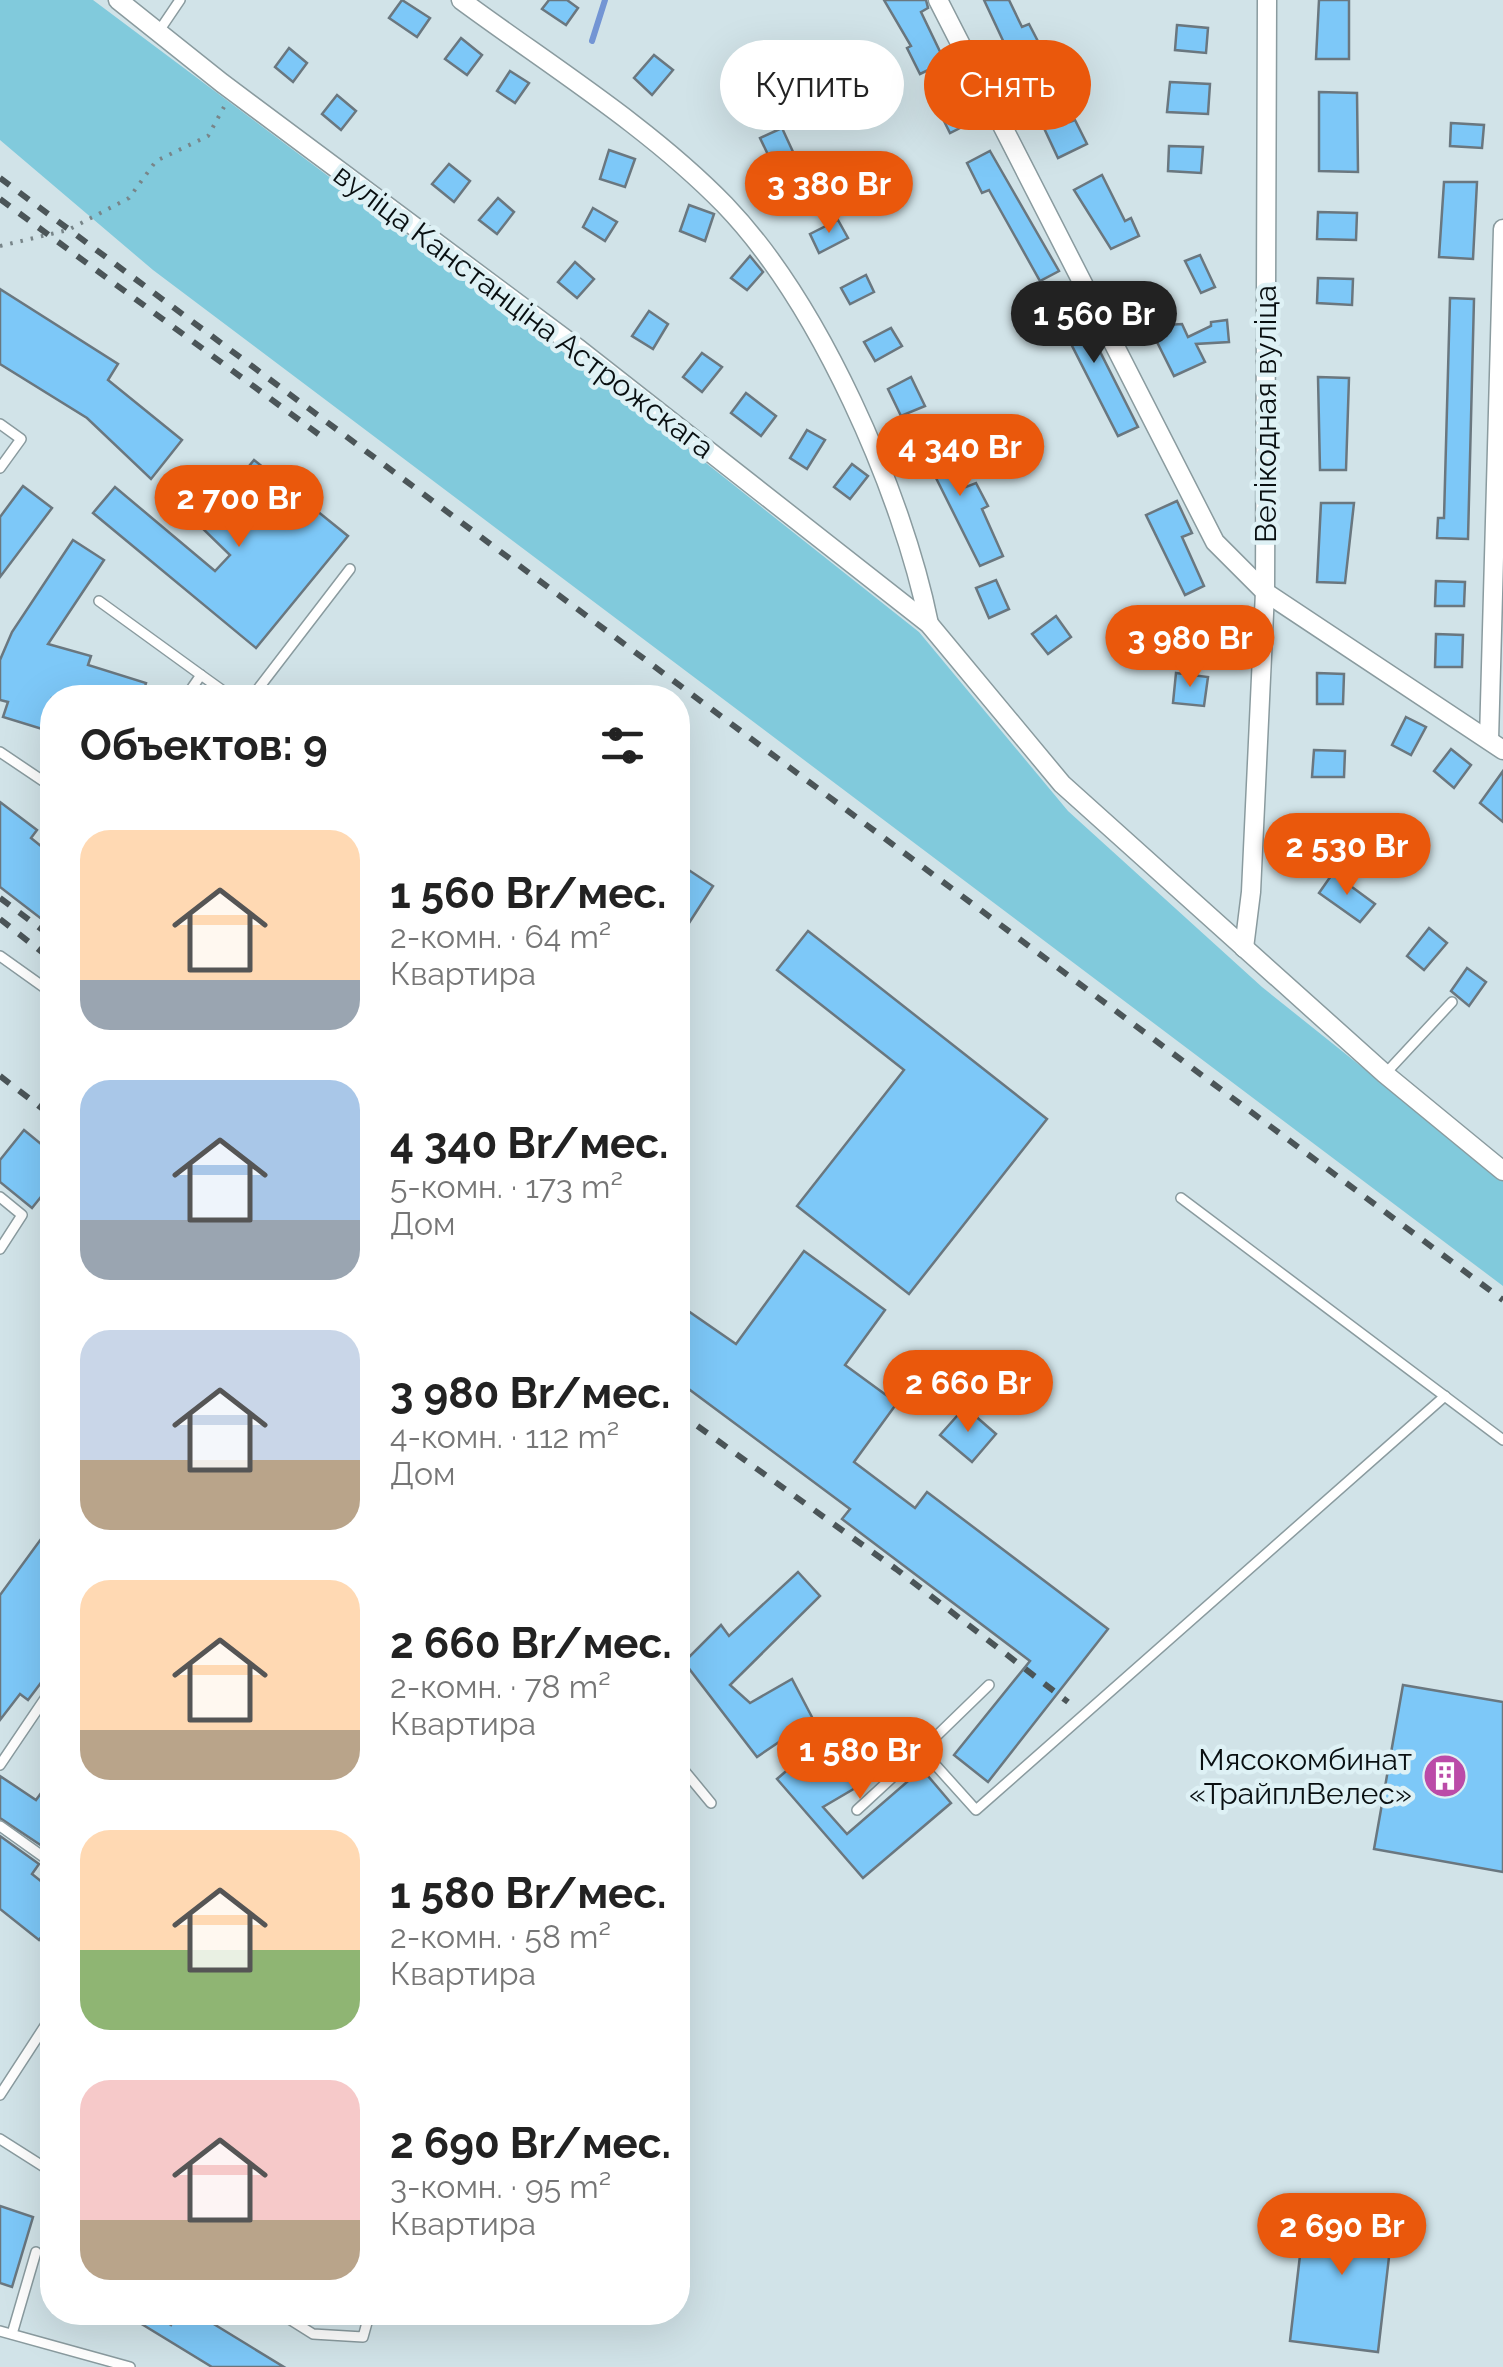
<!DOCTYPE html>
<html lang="ru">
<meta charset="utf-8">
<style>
:root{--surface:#fff;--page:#f2f2f2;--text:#222;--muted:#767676;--accent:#ea580c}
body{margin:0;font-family:Raleway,sans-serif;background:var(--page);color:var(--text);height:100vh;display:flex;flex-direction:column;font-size:38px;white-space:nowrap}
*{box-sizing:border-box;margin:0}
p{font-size:32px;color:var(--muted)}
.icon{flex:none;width:55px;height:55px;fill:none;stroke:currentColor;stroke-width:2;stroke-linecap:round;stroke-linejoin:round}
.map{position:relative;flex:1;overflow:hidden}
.side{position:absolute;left:40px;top:685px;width:650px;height:1640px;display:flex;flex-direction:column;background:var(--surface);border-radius:40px;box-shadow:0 10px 40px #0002}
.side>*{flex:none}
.hud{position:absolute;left:720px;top:40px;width:632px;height:90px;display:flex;gap:20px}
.price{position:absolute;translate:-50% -85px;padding:0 22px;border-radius:35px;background:var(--accent);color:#fff;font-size:32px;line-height:65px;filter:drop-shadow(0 2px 5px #0008)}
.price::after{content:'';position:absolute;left:50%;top:60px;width:30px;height:22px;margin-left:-15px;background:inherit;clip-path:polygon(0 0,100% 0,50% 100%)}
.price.current{background:#222;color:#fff}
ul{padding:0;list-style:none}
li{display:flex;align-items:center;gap:30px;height:250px;padding:0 40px}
li span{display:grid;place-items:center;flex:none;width:280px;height:200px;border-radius:30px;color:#555}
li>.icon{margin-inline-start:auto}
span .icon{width:120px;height:120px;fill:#fffc;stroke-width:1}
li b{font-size:42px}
h2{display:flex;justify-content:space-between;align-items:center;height:120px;padding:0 40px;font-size:42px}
.pill{padding:0 35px;border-radius:45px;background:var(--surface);box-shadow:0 10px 40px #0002;font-size:35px;line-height:90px}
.pill.current{background:var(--accent);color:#fff}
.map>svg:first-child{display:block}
.green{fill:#81cadc}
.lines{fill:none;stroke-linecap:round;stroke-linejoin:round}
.stream{stroke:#7395d4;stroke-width:6}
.building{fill:#7dc8f8;stroke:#6a777f;stroke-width:2.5}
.service-casing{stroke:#8a9b9f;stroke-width:12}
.minor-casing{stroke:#8a9b9f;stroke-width:21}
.path{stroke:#788589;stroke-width:4;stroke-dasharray:2.5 8;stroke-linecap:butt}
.service{stroke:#fff;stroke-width:9}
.minor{stroke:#fff;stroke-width:18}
.rail{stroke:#4b5558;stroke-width:6;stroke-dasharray:12 12;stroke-linecap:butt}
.labels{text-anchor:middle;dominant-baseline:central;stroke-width:9;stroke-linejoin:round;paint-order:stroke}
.street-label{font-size:30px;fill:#090f11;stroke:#def1f5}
.poi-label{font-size:30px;fill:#090f11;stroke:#def1f5;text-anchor:end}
</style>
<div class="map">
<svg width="1503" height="2367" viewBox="0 0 1503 2367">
<rect width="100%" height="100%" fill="#d1e3e8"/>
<path class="green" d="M0,0H93L615,391L919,632L1068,811L1262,987L1503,1180V1286L153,270L0,140Z"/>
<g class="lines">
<path class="stream" d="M592,41L605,0"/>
</g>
<g class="building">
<path d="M402,0L430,18L417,37L389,18Z"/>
<path d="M549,0H567L578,8L566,25L542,9Z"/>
<path d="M884,0H926L928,8L921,12L945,62L920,74L907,48L911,46Z"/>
<path d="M984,0H1009L1022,27L1029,24L1044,53L1038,56L1070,122L1075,120L1087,144L1058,158Z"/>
<path d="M1319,0H1349V59H1316Z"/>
<path d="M1177,25L1208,28L1206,53L1175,50Z"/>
<path d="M461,38L482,55L467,75L445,59Z"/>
<path d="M289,48L307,63L293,82L275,67Z"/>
<path d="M654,55L673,70L652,95L634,78Z"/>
<path d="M763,69L772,89L741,103L732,82Z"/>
<path d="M510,71L529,83L515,103L497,91Z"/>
<path d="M1170,82L1210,84L1208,114L1167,112Z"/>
<path d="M1319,92L1357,93L1358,172L1319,171Z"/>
<path d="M961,94L974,121L950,133L937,107Z"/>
<path d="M337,95L356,111L341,130L322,114Z"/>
<path d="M1451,123L1484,125L1482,148L1450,146Z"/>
<path d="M782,128L794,154L772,163L760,138Z"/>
<path d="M1169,146L1203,147L1201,173L1168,171Z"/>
<path d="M609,150L635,159L625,187L600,179Z"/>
<path d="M990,151L1059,271L1040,281L989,190L982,193L967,163Z"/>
<path d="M449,164L470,181L454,202L432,184Z"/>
<path d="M1102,175L1125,221L1131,218L1139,236L1111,249L1074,190Z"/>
<path d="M815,176L826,197L797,209L787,190Z"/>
<path d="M1444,182H1477L1473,259L1439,257Z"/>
<path d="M498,198L514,212L497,234L479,220Z"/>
<path d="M689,205L714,214L705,241L680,231Z"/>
<path d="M593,208L617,222L605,241L583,227Z"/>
<path d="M1318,212L1357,213L1356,240L1317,239Z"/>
<path d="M838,220L848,238L819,253L810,234Z"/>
<path d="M1200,255L1215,287L1201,293L1185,261Z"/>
<path d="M750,256L763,272L747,290L731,278Z"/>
<path d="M575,262L594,279L577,298L558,282Z"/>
<path d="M866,275L874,292L850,304L841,288Z"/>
<path d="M1318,278L1353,279L1352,305L1317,303Z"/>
<path d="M0,289L118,364L108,380L182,440L151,479L87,418L0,364Z"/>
<path d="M1165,291L1172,305L1144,318L1137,303Z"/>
<path d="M1450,298L1474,299L1468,539L1437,538L1438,518H1444Z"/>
<path d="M1075,302L1138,427L1118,436L1069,340L1063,343L1049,315Z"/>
<path d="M649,311L668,324L653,349L632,336Z"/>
<path d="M1227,320L1229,342L1196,344L1205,362L1174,376L1149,326L1182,324L1188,337L1211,326V322Z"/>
<path d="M891,328L902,346L875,361L864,342Z"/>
<path d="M702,353L722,367L702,392L683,377Z"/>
<path d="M911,377L925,406L901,416L888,389Z"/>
<path d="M1318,377L1349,378L1346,470H1320Z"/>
<path d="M746,393L776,416L761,436L731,413Z"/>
<path d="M807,430L825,440L807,469L790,458Z"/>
<path d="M944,437L966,487L976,483L988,506L982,509L1003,556L980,566L934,474L924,477L912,451Z"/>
<path d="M254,460L348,536L256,648L93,513L115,487L215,571L230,555L200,526Z"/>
<path d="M852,464L868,476L850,499L834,487Z"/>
<path d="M23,486L52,508L0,577V517Z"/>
<path d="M1177,501L1192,533L1182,537L1204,586L1185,595L1146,515Z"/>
<path d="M1321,503H1354L1345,583L1317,582Z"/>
<path d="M73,540L104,560L48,644L91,656L88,665L146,683L142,698H52V732L3,717L8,702L0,700V660L12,632Z"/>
<path d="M996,580L1009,609L989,618L976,588Z"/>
<path d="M1436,581L1465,582L1464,606H1435Z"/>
<path d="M1056,616L1071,637L1048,654L1032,634Z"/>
<path d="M1436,634L1463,635L1462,667H1435Z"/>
<path d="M1176,673L1208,677L1204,706L1173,703Z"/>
<path d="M1317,673L1344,674L1343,704H1317Z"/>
<path d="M1406,717L1426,727L1411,755L1392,745Z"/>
<path d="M1451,749L1471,765L1454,788L1434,771Z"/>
<path d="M1314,750L1345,751L1344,777H1312Z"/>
<path d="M1503,771V822L1480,803Z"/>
<path d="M0,802L37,830L31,838L52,855V927L0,887Z"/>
<path d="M678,863L713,886L678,940Z"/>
<path d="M1333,873L1375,904L1360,922L1319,893Z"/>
<path d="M1429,928L1447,943L1424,970L1407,956Z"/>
<path d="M808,931L1047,1119L909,1294L797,1206L904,1070L777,970Z"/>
<path d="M1467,968L1486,982L1469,1006L1451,991Z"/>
<path d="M24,1130L52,1153V1183L32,1208L0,1182V1160Z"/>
<path d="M804,1251L885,1310L845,1365L897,1403L854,1462L915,1508L927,1492L1108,1629L988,1782L954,1755L1030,1661L842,1519L850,1509L678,1381V1304L736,1344Z"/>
<path d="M965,1407L996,1434L972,1462L940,1435Z"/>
<path d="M52,1524V1668L28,1700L20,1694L0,1720V1595Z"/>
<path d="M798,1572L820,1596L730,1685L750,1703L792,1679L813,1719L757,1757L684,1662L721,1625L729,1636Z"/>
<path d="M1403,1685L1503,1702V1872L1374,1849Z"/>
<path d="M841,1724L874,1777L823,1807L847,1834L922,1769L951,1803L863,1878L777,1779Z"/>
<path d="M0,1776L36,1800L52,1778V1843L48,1850L0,1818Z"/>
<path d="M0,1836L39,1864L32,1874L52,1890V1923L39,1940L0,1909Z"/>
<path d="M1306,2204L1394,2214L1378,2352L1290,2341Z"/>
<path d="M0,2206L33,2217L12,2287L0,2283Z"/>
<path d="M122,2312H152L171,2325L179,2312H194L284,2367H212Z"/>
</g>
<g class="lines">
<defs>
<g id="service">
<path d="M159,31L180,0"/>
<path d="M0,424L21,439L0,468"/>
<path d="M99,601L201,675"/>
<path d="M185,698L201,675L233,698"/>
<path d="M251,698L350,569"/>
<path d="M0,752L52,787"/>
<path d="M0,956L52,993"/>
<path d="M1385,1074L1452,1002"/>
<path d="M0,1197L22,1215L0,1249"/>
<path d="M1181,1198L1503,1440"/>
<path d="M989,1685L922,1750L976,1810L1445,1396"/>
<path d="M678,1763L711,1803"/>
<path d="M0,1765L52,1688"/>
<path d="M857,1810L922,1750"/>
<path d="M0,1826L52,1863"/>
<path d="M0,2095L52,2015"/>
<path d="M0,2139L52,2172"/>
<path d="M278,2312L313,2334L363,2337L370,2312"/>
<path d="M0,2331L130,2367"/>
<path d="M12,2334L36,2252"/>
</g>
<g id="minor">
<path d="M118,0L222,83L580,350L929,624L1062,784L1385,1074L1503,1171"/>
<path d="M461,0C549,65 648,126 725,205C819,303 902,491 929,624"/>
<path d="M938,0L1215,542L1265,592L1503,750"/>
<path d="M1489,740L1503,229"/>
<path d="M1244,948L1251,892L1265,592L1267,0"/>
</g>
</defs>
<use href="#service" class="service-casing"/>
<use href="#minor" class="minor-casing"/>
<path class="path" d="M0,246L68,230L129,198L156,161L208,136L224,107"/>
<use href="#service" class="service"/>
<use href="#minor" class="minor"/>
<g class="rail">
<path d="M0,178L1503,1300"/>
<path d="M0,199L325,439"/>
<path d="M0,898L52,937"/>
<path d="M0,919L52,960"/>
<path d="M0,1076L52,1116"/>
<path d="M678,1412L896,1569L1068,1702"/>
</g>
</g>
<defs>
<symbol id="building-disc" viewBox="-11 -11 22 22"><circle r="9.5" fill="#bb4ba8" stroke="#def1f5"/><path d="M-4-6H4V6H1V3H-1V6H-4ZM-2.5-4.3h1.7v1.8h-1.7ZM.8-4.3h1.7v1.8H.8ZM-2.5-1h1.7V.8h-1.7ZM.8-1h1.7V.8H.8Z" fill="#fff"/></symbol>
</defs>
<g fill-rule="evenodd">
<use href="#building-disc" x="1420" y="1751" width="50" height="50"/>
</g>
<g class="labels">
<g class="street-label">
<text transform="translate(524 311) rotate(37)">вуліца Канстанціна Астрожскага</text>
<text transform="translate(1265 414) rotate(-90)">Велікодная вуліца</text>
</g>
<g class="poi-label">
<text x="1412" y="1759">Мясокомбинат<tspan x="1412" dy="34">«ТрайплВелес»</tspan></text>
</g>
</g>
</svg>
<b class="price" style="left:829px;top:236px">3 380 Br</b>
<b class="price current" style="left:1094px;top:366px">1 560 Br</b>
<b class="price" style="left:960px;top:499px">4 340 Br</b>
<b class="price" style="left:239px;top:550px">2 700 Br</b>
<b class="price" style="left:1190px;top:690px">3 980 Br</b>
<b class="price" style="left:1347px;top:898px">2 530 Br</b>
<b class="price" style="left:968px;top:1435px">2 660 Br</b>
<b class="price" style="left:860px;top:1802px">1 580 Br</b>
<b class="price" style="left:1342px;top:2278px">2 690 Br</b>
<div class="hud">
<a class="pill">Купить</a>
<a class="pill current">Снять</a>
</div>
<section class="side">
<h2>Объектов: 9<svg class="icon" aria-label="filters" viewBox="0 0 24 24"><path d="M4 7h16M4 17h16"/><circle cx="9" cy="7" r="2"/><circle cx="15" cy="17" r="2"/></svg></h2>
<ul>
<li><span style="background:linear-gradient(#ffd9b3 75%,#9aa5b1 0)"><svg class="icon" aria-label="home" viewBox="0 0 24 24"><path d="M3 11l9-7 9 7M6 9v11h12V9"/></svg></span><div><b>1 560 Br/мес.</b><p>2-комн. · 64 m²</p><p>Квартира</p></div></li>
<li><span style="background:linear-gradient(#a9c7e8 70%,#9aa5b1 0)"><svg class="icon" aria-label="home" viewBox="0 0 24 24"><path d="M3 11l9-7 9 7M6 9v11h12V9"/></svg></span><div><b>4 340 Br/мес.</b><p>5-комн. · 173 m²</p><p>Дом</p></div></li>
<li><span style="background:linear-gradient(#c9d6e8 65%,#b9a48a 0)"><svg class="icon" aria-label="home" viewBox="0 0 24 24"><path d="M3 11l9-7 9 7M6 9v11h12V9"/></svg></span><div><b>3 980 Br/мес.</b><p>4-комн. · 112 m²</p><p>Дом</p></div></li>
<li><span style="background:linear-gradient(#ffd9b3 75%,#b9a48a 0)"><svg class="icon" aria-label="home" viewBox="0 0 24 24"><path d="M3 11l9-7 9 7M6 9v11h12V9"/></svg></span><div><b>2 660 Br/мес.</b><p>2-комн. · 78 m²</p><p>Квартира</p></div></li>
<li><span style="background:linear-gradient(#ffd9b3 60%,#8fb573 0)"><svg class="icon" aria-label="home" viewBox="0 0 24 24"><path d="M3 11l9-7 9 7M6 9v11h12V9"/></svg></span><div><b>1 580 Br/мес.</b><p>2-комн. · 58 m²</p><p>Квартира</p></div></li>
<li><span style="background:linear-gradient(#f6c9c9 70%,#b9a48a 0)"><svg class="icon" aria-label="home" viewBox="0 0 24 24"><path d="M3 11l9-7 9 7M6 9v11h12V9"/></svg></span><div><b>2 690 Br/мес.</b><p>3-комн. · 95 m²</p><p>Квартира</p></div></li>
</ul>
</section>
</div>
